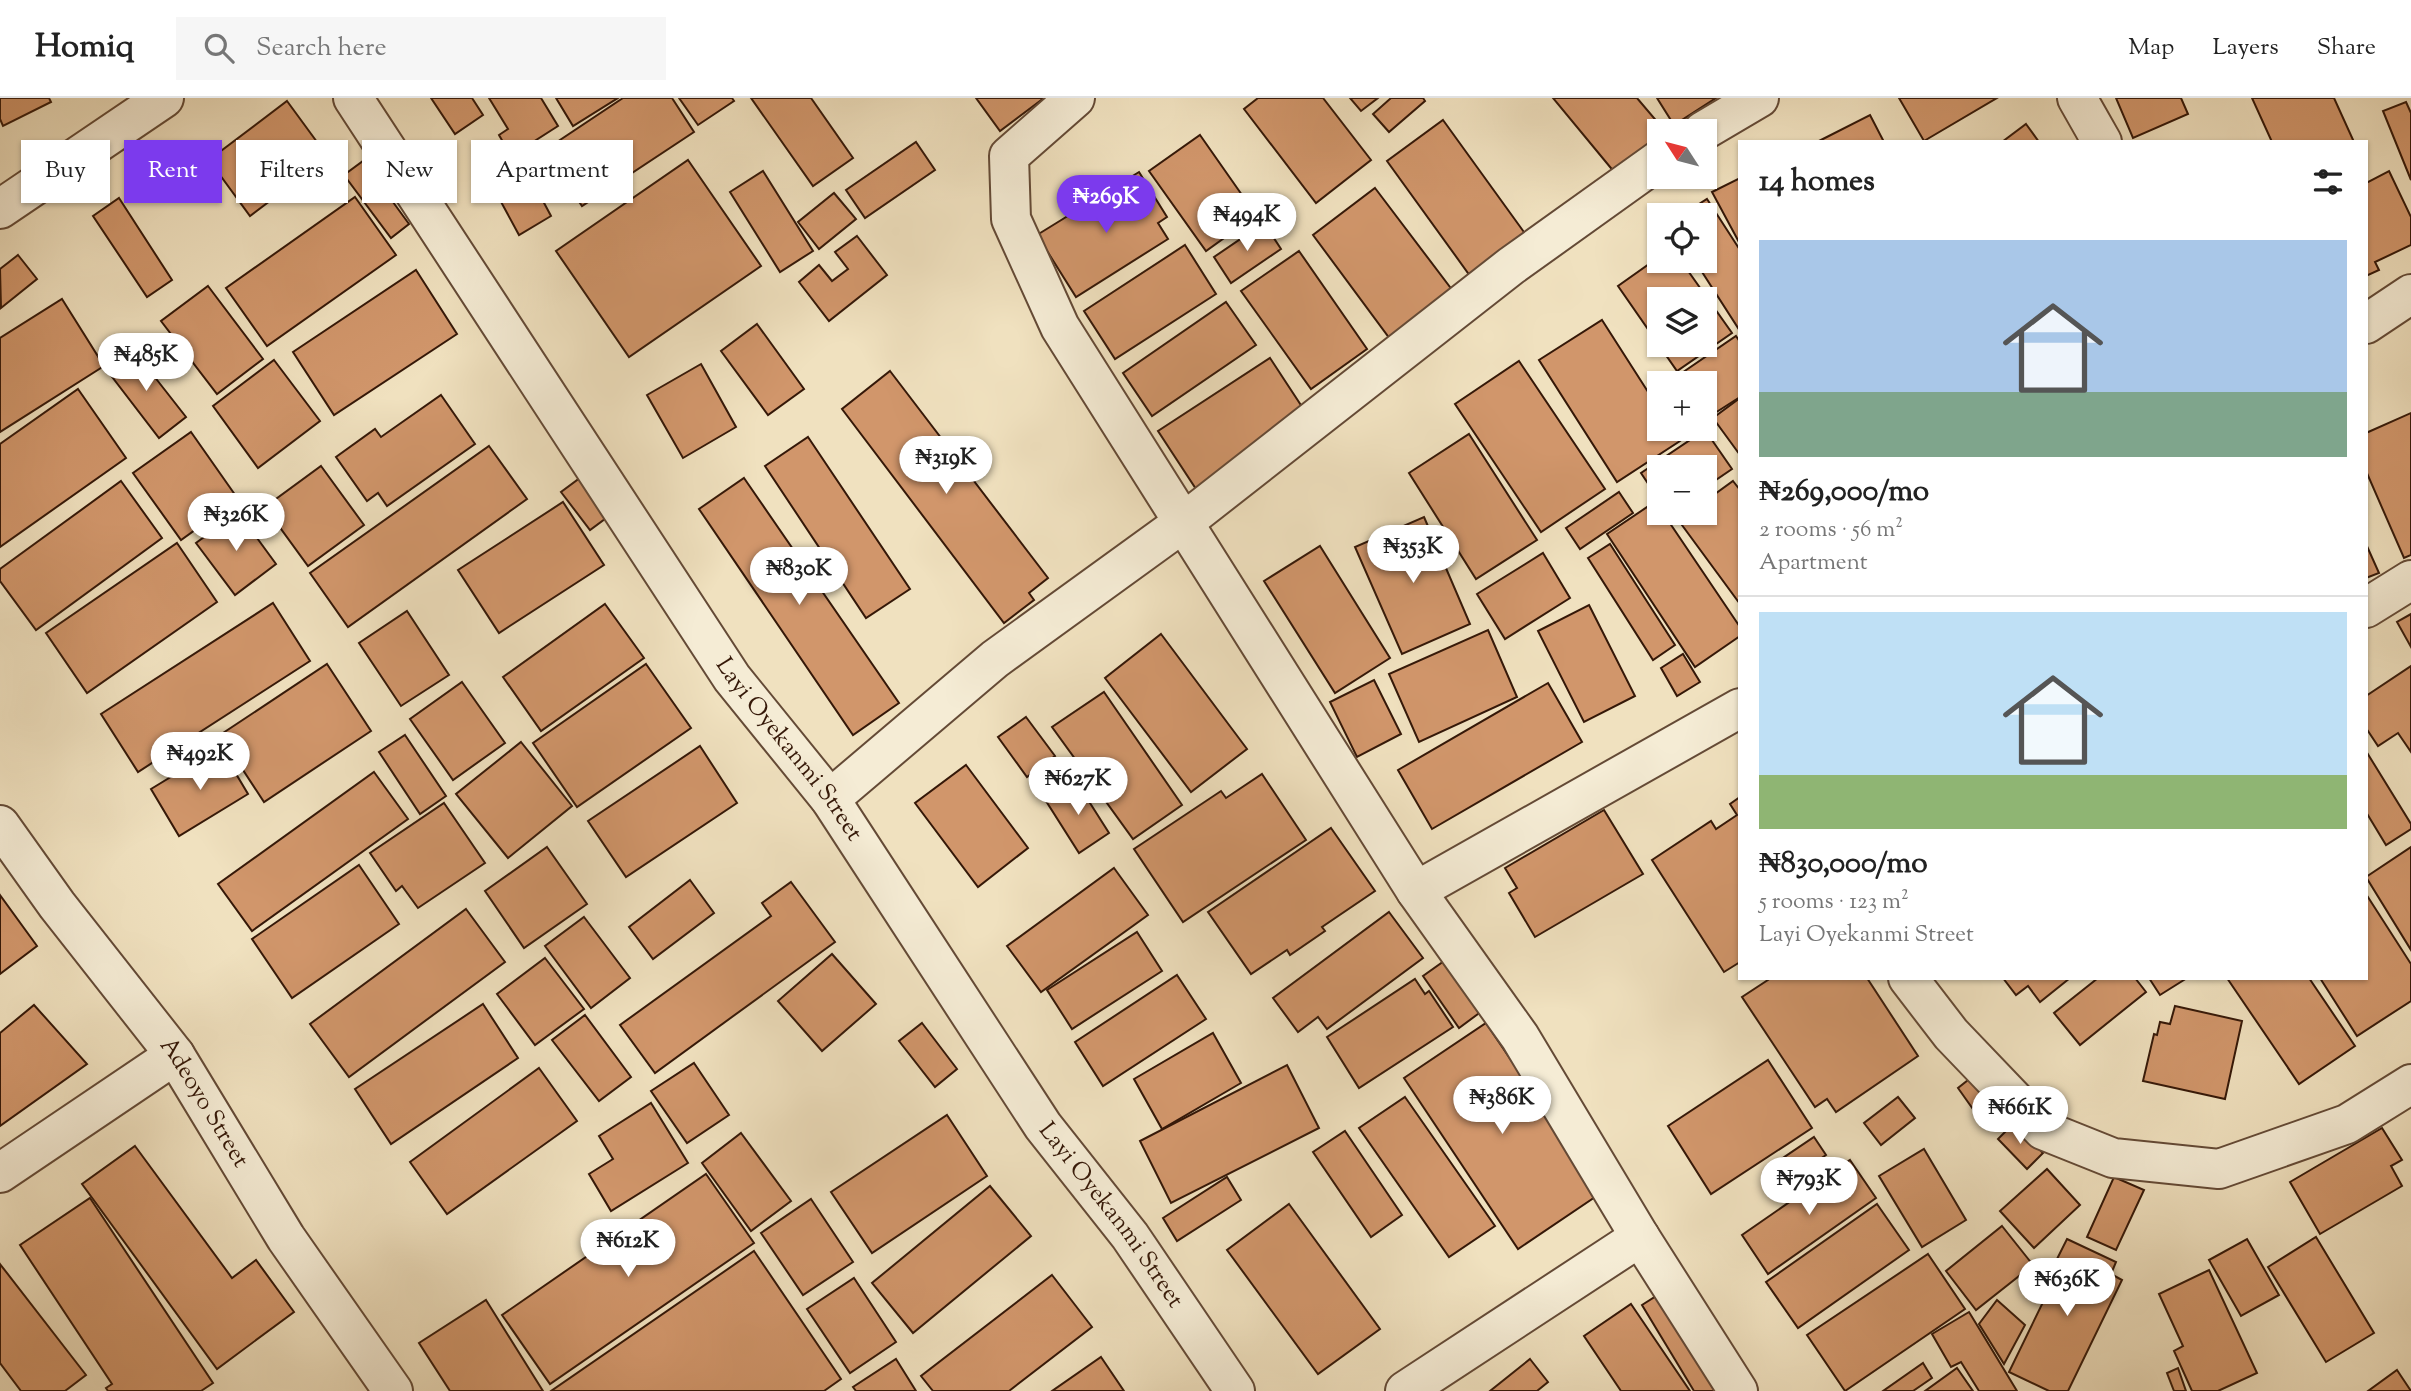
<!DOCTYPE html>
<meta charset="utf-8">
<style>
:root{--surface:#fff;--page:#f6f6f6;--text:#222;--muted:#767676;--line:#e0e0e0;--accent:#7c3aed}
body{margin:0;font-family:"Sorts Mill Goudy",serif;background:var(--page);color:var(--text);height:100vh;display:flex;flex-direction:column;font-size:26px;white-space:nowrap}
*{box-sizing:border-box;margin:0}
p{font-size:23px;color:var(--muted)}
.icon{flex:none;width:38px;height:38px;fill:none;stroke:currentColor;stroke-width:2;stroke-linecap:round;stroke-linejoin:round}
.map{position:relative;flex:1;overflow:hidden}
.sheet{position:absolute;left:1738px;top:42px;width:630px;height:840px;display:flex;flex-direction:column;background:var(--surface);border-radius:0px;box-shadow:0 2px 5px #0004}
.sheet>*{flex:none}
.hud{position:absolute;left:21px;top:42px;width:665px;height:63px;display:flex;gap:14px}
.needle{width:46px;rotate:306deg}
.buttons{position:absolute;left:1647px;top:21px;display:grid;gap:14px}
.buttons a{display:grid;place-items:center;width:70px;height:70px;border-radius:0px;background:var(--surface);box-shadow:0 2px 5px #0004;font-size:35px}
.price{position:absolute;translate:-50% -60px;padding:0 16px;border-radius:24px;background:#fff;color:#222;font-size:23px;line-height:46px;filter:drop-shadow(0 2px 4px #0008)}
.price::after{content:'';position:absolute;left:50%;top:42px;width:21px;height:16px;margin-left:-10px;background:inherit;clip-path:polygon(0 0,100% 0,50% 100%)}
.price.current{background:var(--accent);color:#fff}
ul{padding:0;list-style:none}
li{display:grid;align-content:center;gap:14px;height:371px;padding:0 21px}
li+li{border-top:2px solid var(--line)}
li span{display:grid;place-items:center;height:217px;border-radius:0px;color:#555}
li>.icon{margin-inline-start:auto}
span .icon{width:126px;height:126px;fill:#fffc;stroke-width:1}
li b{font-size:30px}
h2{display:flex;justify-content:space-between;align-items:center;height:84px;padding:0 21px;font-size:30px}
.pill{padding:0 24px;border-radius:0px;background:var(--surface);box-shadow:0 2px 5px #0004;font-size:24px;line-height:63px}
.pill.current{background:var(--accent);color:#fff}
header{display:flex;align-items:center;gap:42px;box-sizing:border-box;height:98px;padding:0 35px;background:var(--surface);border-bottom:2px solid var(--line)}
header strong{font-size:33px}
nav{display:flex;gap:38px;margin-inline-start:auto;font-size:24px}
.search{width:490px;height:63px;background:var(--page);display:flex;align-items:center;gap:18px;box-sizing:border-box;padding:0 24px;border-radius:0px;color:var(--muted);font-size:26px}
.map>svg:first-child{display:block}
.building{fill:#d1966b;stroke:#351808;stroke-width:2;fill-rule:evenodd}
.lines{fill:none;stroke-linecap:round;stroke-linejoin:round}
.minor-casing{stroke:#644a36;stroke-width:42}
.minor{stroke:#f5ecd5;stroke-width:38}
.labels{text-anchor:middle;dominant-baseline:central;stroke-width:5;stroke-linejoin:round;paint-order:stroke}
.street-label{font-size:24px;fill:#351808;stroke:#f5ecd5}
</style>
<header>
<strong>Homiq</strong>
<div class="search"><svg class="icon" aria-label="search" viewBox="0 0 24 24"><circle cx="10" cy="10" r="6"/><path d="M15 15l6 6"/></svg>Search here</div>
<nav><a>Map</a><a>Layers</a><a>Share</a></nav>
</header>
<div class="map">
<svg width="2411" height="1293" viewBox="0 0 2411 1293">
<rect width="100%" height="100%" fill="#f0e1bf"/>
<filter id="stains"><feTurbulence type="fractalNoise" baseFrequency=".00286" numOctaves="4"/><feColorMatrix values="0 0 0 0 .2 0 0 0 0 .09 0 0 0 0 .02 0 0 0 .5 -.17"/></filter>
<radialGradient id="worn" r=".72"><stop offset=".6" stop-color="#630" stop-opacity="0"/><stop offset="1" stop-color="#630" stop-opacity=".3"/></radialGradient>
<g class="building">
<path d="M0,0H49L51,4L3,28L0,21Z"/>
<path d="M431,0H472L483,17L455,36Z"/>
<path d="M489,0H541L558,28L511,58L499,37L508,31Z"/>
<path d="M556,0H618L573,28Z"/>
<path d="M623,0H672L694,34L582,108L545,52Z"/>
<path d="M679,0H732L734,3L698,27Z"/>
<path d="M751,0H811L853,60L813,88Z"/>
<path d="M976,0H1044L1000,33Z"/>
<path d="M1258,0H1323L1371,62L1316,105L1244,11Z"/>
<path d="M1350,0H1378L1361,13Z"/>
<path d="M1391,0H1423L1425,3L1389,34L1373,16Z"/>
<path d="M1553,0H1637L1665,33H1659V38L1615,75Z"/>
<path d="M1657,0H1716L1674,27Z"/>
<path d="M1899,0H1997L1924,43Z"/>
<path d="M2116,0H2181L2188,16L2133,40Z"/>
<path d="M2252,0H2334L2354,44H2272Z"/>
<path d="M287,3L328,59L250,118L209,62Z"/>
<path d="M2406,4L2411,15V82L2383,13Z"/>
<path d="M1870,17L1884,44H1817Z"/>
<path d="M1443,22L1529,141L1473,182L1387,63Z"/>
<path d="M2026,26L2039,44H2002Z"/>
<path d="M1200,37L1256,117L1206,153L1149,73Z"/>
<path d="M916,44L935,72L865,120L846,92Z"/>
<path d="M688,62L761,168L629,259L556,153Z"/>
<path d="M363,63L409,126L391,140L344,77Z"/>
<path d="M527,73L551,118L519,137L494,91Z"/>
<path d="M763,73L813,153L780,174L730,94Z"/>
<path d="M2389,73L2411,119V147L2375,164L2379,172L2366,178V85Z"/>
<path d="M1139,74L1167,119L1158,125L1168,141L1076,199L1037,137Z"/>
<path d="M1740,80V146L1712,94Z"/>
<path d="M1375,90L1456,197L1393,245L1313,137Z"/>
<path d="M834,95L856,121L819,151L798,124Z"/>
<path d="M355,99L396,157L267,248L226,190Z"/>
<path d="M119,100L172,182L147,199L93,118Z"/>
<path d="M1707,101L1740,152V233L1695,163H1704V117H1682Z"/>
<path d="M1264,125L1281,151L1231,185L1214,159Z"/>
<path d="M857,138L887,177L829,223L799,184L819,167L832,183L848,171L835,154Z"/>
<path d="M1185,147L1216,196L1115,261L1084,213Z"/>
<path d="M1299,153L1367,251L1311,291L1241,193Z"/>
<path d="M18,157L37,181L1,210L0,171Z"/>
<path d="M1659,159V163H1668L1671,167L1681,163L1732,235L1677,273L1618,188ZM1659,201H1704V247H1659Z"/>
<path d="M416,172L457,236L334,317L293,254Z"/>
<path d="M208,188L263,261L217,296L161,223Z"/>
<path d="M62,201L104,268L0,334V240Z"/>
<path d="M1226,204L1256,247L1152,318L1123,275Z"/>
<path d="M1602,222L1659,311V331H1672L1680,343L1617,384L1539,262Z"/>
<path d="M757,226L804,291L768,317L721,253Z"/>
<path d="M1736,238L1740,244V299L1704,322V285H1675L1673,281Z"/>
<path d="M132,250L186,319L159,340L106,271Z"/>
<path d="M1270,260L1310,321L1198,394L1158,333Z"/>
<path d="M274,262L320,323L258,370L213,308Z"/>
<path d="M1519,263L1605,391L1541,434L1455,306Z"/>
<path d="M701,266L736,329L683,360L647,297Z"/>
<path d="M890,273L1048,480L1029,495L1034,502L1004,525L842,311Z"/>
<path d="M78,291L126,360L0,449V346Z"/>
<path d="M441,297L475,346L387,408L378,395L367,403L336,359L375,331L381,339Z"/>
<path d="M1740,300V357L1713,320Z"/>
<path d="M2411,315V457L2404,460L2366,373V335Z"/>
<path d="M1705,332L1732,371L1704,390V369H1659V402L1641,375Z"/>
<path d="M191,334L238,401L181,442L133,375Z"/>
<path d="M1469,336L1537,442L1476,481L1409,375Z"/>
<path d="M808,339L910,491L866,520L765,368Z"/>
<path d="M489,348L527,401L348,529L310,475Z"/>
<path d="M321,368L364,427L308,468L265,409Z"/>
<path d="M588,374L617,412L590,432L561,394Z"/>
<path d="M744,380L899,605L853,637L699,411Z"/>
<path d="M121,383L162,440L36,532L0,483V471Z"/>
<path d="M1733,383L1740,392V506L1679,423L1690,415H1704V404Z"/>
<path d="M1619,394L1633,415L1580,451L1566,430Z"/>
<path d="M1656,403L1659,415H1663L1740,529V538L1695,569L1607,436Z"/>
<path d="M563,404L604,467L499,535L458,472Z"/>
<path d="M238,414L276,466L235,497L196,445Z"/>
<path d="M1424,419L1470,526L1402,556L1355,449Z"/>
<path d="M177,445L217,504L87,595L46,535Z"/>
<path d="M1610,446L1675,547L1653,562L1588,460Z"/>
<path d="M2366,446L2379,475L2366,480Z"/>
<path d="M1320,448L1390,560L1335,595L1264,483Z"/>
<path d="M1543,455L1570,500L1505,541L1477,496Z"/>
<path d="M273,505L310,563L138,674L101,616Z"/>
<path d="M605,506L644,560L541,633L503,579Z"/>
<path d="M1589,507L1635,598L1584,624L1538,533Z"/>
<path d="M407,513L449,577L401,608L359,545Z"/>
<path d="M2411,516V549L2397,524Z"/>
<path d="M1488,532L1517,599L1419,644L1389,576Z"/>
<path d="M1161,536L1247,651L1191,694L1105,580Z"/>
<path d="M1683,556L1700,584L1677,598L1661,570Z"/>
<path d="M327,566L371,633L264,704L220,637Z"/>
<path d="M646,566L691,630L577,709L533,645Z"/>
<path d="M2411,568V654L2398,635L2378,648L2366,630V598Z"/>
<path d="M1374,582L1401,636L1357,659L1330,604Z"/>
<path d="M462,584L505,645L453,682L410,621Z"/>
<path d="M1548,585L1582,644L1432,731L1398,672Z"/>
<path d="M1104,594L1182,707L1133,741L1052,629Z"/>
<path d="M1026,619L1055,658L1027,679L998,639Z"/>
<path d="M405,637L446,698L420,716L379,654Z"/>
<path d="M521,644L572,708L508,760L456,696Z"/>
<path d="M700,648L737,705L626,779L588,723Z"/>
<path d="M220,649L248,696L179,738L151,691Z"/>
<path d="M2366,653L2411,726V731L2386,747L2366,714Z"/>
<path d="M966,667L1028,750L978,789L915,705Z"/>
<path d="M374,674L408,721L252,833L218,786Z"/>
<path d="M1262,676L1306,742L1183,824L1134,751L1221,693L1226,700Z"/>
<path d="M1076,683L1109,735L1079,755L1046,703Z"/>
<path d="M1740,699V864L1724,874L1652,762L1711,723L1716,731L1737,717L1730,706Z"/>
<path d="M444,705L485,765L418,810L402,788L396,793L370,755Z"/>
<path d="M1604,712L1643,776L1535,839L1509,795L1517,790L1505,770Z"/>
<path d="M1331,730L1375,793L1322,829L1325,833L1290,857L1287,852L1251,876L1208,814Z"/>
<path d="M547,749L587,806L524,850L485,793Z"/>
<path d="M2411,749V852L2366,779Z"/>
<path d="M359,767L399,826L292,900L252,841Z"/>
<path d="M1114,770L1148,817L1041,894L1007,848Z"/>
<path d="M690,782L714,815L653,861L629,829Z"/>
<path d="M791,784L835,844L655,975L620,927L771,818L762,805Z"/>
<path d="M2366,796L2411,866V903L2357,938L2320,880H2366Z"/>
<path d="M0,797L37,848L0,876Z"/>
<path d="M466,811L505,864L349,979L310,926Z"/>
<path d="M1389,814L1423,860L1327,931L1318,919L1298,934L1273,900Z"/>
<path d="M584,819L630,880L591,910L545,848Z"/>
<path d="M1137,834L1162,873L1072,931L1047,892Z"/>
<path d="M832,856L876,906L822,953L778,903Z"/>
<path d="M545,860L584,911L535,947L497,896Z"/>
<path d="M1447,861L1482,913L1459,930L1423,878Z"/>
<path d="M1177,877L1206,921L1103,988L1075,944Z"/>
<path d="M1771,880H1867L1918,958L1836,1014L1827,1001L1815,1009L1742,899Z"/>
<path d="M2003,880H2070L2040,904L2028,888L2016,897Z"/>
<path d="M2098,880H2135L2146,894L2080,947L2054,915Z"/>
<path d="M2149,880H2187L2160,897Z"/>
<path d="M2227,880H2309L2355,948L2299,986Z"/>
<path d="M1415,881L1425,896L1429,893L1453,929L1359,990L1327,939Z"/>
<path d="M483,906L518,960L391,1046L355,991Z"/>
<path d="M34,907L87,966L0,1028V935Z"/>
<path d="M2175,908L2242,923L2225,1001L2143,983L2154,936L2157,937L2160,924L2170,926Z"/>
<path d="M585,917L631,979L599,1003L552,942Z"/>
<path d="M922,925L957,971L935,989L899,943Z"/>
<path d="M1486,925L1601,1095L1518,1151L1404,980Z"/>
<path d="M1213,935L1241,985L1162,1031L1134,981Z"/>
<path d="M1768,962L1812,1030L1711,1096L1668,1028Z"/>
<path d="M694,965L729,1017L687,1045L651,993Z"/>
<path d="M1287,967L1319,1030L1171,1105L1140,1043Z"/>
<path d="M539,970L577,1023L447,1116L410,1064Z"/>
<path d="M1977,975L2005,1013L1985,1028L1958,990Z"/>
<path d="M1405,999L1495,1128L1449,1159L1359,1030Z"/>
<path d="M1898,999L1915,1020L1881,1047L1864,1025Z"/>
<path d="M651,1005L688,1065L611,1113L589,1076L613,1061L599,1038Z"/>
<path d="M947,1017L987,1078L872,1155L831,1094Z"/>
<path d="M2014,1025L2043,1055L2027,1071L1998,1041Z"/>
<path d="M2382,1030L2402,1062L2391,1068L2402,1088L2320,1136L2290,1084Z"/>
<path d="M1345,1033L1402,1117L1371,1139L1313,1054Z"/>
<path d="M741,1035L791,1103L751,1133L702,1065Z"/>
<path d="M1814,1039L1826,1057L1789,1082L1777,1064Z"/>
<path d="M135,1048L232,1180L256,1162L294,1214L217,1271L82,1086Z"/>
<path d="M1924,1051L1966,1122L1922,1149L1879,1078Z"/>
<path d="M1850,1062L1876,1100L1768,1176L1742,1137Z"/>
<path d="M2047,1071L2080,1107L2034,1150L2000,1113Z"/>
<path d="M706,1076L754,1145L550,1286L502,1217Z"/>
<path d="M1227,1079L1241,1102L1177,1143L1163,1120Z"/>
<path d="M2114,1079L2144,1092L2116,1152L2087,1139Z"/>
<path d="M990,1088L1031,1138L913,1235L872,1185Z"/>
<path d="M90,1100L213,1285L201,1293H108L106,1290L112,1286L20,1147Z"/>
<path d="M811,1101L853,1164L803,1197L761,1135Z"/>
<path d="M1289,1106L1380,1231L1318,1276L1227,1152Z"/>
<path d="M1877,1106L1909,1152L1798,1230L1766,1184Z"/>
<path d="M2002,1128L2033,1167L1976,1212L1946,1173Z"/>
<path d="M2316,1139L2374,1235L2326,1264L2268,1169Z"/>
<path d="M2067,1141L2116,1164L2111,1176L2122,1182L2068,1293H2049L2009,1274L2047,1196L2041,1193Z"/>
<path d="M2247,1141L2279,1197L2241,1218L2209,1162Z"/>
<path d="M754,1153L841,1281L824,1293H551Z"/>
<path d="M1928,1156L1965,1211L1845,1293L1807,1237Z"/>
<path d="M0,1166L86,1277L65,1293H21L0,1265Z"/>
<path d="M2209,1172L2257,1275L2218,1293H2192L2174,1253L2183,1248L2159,1196Z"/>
<path d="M1052,1177L1092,1229L1009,1293H933L921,1278Z"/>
<path d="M854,1180L896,1244L850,1275L807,1211Z"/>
<path d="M1661,1195L1721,1293H1694L1642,1207Z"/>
<path d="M486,1202L543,1293H450L419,1245Z"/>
<path d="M1997,1202L2025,1227L2004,1266L1979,1226Z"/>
<path d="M1631,1206L1690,1293H1621L1584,1238Z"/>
<path d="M1969,1214L1980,1232L2017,1293H1979L1961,1264L1951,1269L1932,1236Z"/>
<path d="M1101,1259L1124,1293H1052Z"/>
<path d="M896,1261L916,1293H856L853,1289Z"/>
<path d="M1530,1261L1548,1284L1537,1293H1490Z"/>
<path d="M1923,1265L1932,1280L1913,1293H1883Z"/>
<path d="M1957,1270L1973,1293H1925Z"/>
<path d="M2178,1270L2186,1293H2174L2167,1275Z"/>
<path d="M2397,1272L2411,1293H2368Z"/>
</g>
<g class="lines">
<defs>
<g id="minor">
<path id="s1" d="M353,0L732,580L830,701L1043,1028L1130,1138L1235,1293"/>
<path d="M1075,0L1009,58L1011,121L1060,229L1416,793L1520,939L1640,1139L1738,1293"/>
<path d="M2077,0L2102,44"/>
<path d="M1703,33L1759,0"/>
<path d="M0,111L164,0"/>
<path d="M2366,226L2411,196"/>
<path d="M2366,510L2411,482"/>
<path d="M830,701L995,561L1184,424L1511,168L1659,62"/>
<path id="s2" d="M0,727L57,807L175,957L286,1140L393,1293"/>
<path d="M1416,793L1740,610"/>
<path d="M1908,880L1951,936L2043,1032L2113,1060L2219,1071L2347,1026L2411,986"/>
<path d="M0,1075L175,957"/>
<path d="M1405,1293L1640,1139"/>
</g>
</defs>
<use href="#minor" class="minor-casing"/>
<use href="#minor" class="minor"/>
</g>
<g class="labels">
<g class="street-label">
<text stroke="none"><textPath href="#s1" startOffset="784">Layi Oyekanmi Street</textPath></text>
<text stroke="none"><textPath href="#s2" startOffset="345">Adeoyo Street</textPath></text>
<text stroke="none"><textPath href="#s1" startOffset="1351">Layi Oyekanmi Street</textPath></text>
</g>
</g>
<rect width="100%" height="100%" filter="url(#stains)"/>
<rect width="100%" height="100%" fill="url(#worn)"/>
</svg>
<div class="buttons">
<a><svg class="needle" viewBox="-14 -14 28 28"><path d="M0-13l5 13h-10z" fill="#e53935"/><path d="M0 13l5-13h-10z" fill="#767676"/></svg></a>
<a><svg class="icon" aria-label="locate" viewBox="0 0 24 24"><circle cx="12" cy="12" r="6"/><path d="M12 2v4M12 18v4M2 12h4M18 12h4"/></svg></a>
<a><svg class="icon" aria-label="layers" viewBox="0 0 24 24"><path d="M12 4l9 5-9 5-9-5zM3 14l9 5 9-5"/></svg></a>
<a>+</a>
<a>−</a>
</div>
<b class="price current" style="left:1106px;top:137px">₦269K</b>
<b class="price" style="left:1247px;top:155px">₦494K</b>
<b class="price" style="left:146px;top:295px">₦485K</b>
<b class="price" style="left:946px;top:398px">₦319K</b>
<b class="price" style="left:236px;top:455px">₦326K</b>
<b class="price" style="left:1413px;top:487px">₦353K</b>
<b class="price" style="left:799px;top:509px">₦830K</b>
<b class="price" style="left:200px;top:694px">₦492K</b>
<b class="price" style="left:1078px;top:719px">₦627K</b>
<b class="price" style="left:1502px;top:1038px">₦386K</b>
<b class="price" style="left:2020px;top:1048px">₦661K</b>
<b class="price" style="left:1809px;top:1119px">₦793K</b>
<b class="price" style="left:628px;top:1181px">₦612K</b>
<b class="price" style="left:2067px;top:1220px">₦636K</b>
<div class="hud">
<a class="pill">Buy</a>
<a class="pill current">Rent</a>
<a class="pill">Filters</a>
<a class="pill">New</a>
<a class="pill">Apartment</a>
</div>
<section class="sheet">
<h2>14 homes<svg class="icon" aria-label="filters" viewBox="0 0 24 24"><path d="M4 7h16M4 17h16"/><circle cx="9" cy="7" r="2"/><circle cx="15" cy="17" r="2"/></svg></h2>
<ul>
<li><span style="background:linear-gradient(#a9c7e8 70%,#7fa58c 0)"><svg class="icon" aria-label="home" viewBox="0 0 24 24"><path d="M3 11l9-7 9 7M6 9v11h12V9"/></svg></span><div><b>₦269,000/mo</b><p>2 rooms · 56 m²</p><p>Apartment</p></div></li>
<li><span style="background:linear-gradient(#bfe0f5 75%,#8fb573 0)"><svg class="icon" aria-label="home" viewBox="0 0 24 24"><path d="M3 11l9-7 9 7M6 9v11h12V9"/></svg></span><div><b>₦830,000/mo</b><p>5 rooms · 123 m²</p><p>Layi Oyekanmi Street</p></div></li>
</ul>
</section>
</div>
